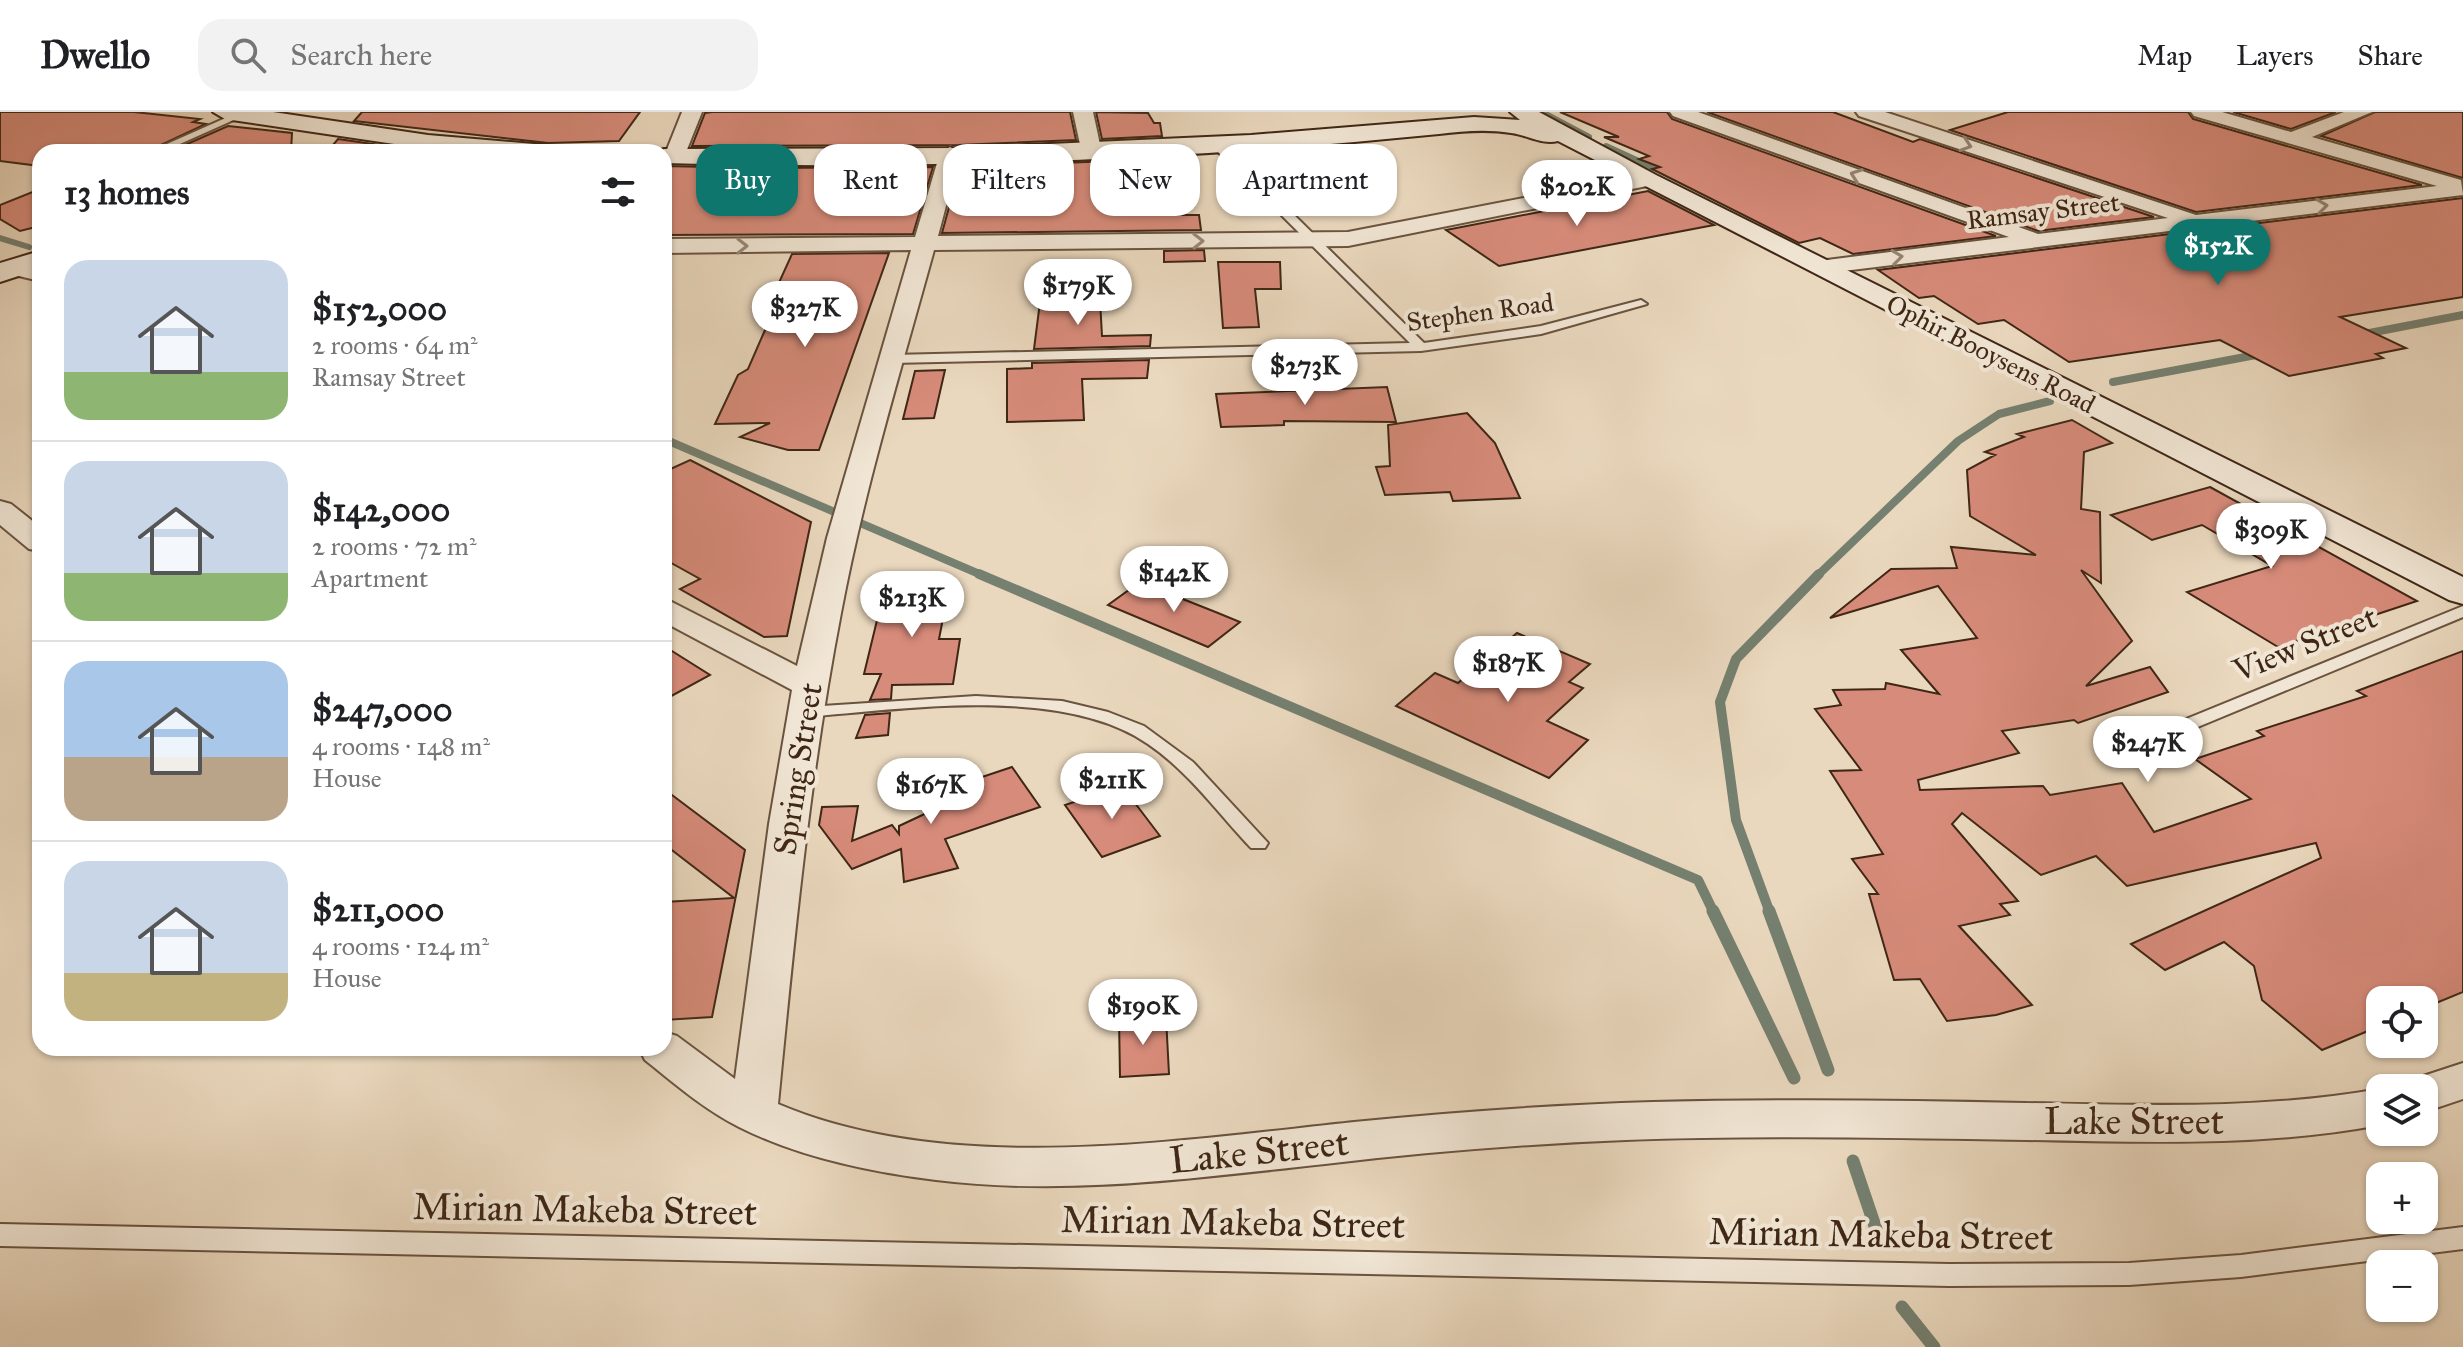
<!DOCTYPE html>
<meta charset="utf-8">
<style>
:root{--surface:#fff;--page:#f2f2f2;--text:#202124;--muted:#757577;--line:#e0e0e0;--accent:#0f766e}
body{margin:0;font-family:"IM FELL Great Primer",serif;background:var(--page);color:var(--text);height:100vh;display:flex;flex-direction:column;font-size:30px;white-space:nowrap}
*{box-sizing:border-box;margin:0}
p{font-size:26px;color:var(--muted)}
.icon{flex:none;width:44px;height:44px;fill:none;stroke:currentColor;stroke-width:2;stroke-linecap:round;stroke-linejoin:round}
.map{position:relative;flex:1;overflow:hidden}
.details{position:absolute;left:32px;top:32px;width:640px;height:912px;display:flex;flex-direction:column;background:var(--surface);border-radius:24px;box-shadow:0 2px 6px #0004}
.details>*{flex:none}
.top-card{position:absolute;left:696px;top:32px;width:760px;height:72px;display:flex;gap:16px}
.fabs{position:absolute;left:2366px;top:874px;display:grid;gap:16px}
.fabs a{display:grid;place-items:center;width:72px;height:72px;border-radius:16px;background:var(--surface);box-shadow:0 2px 6px #0004;font-size:40px}
.price{position:absolute;translate:-50% -68px;padding:0 18px;border-radius:28px;background:#fff;color:#222;font-size:26px;line-height:52px;filter:drop-shadow(0 2px 4px #0008)}
.price::after{content:'';position:absolute;left:50%;top:48px;width:24px;height:18px;margin-left:-12px;background:inherit;clip-path:polygon(0 0,100% 0,50% 100%)}
.price.selected{background:var(--accent);color:#fff}
ul{padding:0;list-style:none}
li{display:flex;align-items:center;gap:24px;height:200px;padding:0 32px}
li+li{border-top:2px solid var(--line)}
li span{display:grid;place-items:center;flex:none;width:224px;height:160px;border-radius:24px;color:#555}
li>.icon{margin-inline-start:auto}
span .icon{width:96px;height:96px;fill:#fffc;stroke-width:1}
li b{font-size:34px}
h2{display:flex;justify-content:space-between;align-items:center;height:96px;padding:0 32px;font-size:34px}
.chip{padding:0 28px;border-radius:24px;background:var(--surface);box-shadow:0 2px 6px #0004;font-size:28px;line-height:72px}
.chip.selected{background:var(--accent);color:#fff}
header{display:flex;align-items:center;gap:48px;box-sizing:border-box;height:112px;padding:0 40px;background:var(--surface);border-bottom:2px solid var(--line)}
header strong{font-size:38px}
nav{display:flex;gap:44px;margin-inline-start:auto;font-size:28px}
.search{width:560px;height:72px;background:var(--page);display:flex;align-items:center;gap:20px;box-sizing:border-box;padding:0 28px;border-radius:24px;color:var(--muted);font-size:30px}
.map>svg:first-child{display:block}
.lines{fill:none;stroke-linecap:round;stroke-linejoin:round}
.stream-far3{stroke:#758070;stroke-width:6}
.stream-far2{stroke:#758070;stroke-width:8}
.stream-far1{stroke:#758070;stroke-width:10}
.stream{stroke:#758070;stroke-width:13}
.building{fill:#d78b7a;stroke:#3f2715;stroke-width:2}
.lane-casing{stroke:#6a533f;stroke-width:4}
.street-casing{stroke:#6a533f;stroke-width:4}
.secondary-casing{stroke:#3f2715;stroke-width:4}
.lane{fill:#f1e6d5;fill-rule:evenodd}
.street{fill:#f1e6d5;fill-rule:evenodd}
.secondary{fill:#f1e6d5;fill-rule:evenodd}
.oneway{stroke:#988675}
.labels{text-anchor:middle;dominant-baseline:central;stroke-width:8;stroke-linejoin:round;paint-order:stroke}
.far-street-label{font-size:26px;fill:#3f2715;stroke:#f1e6d5}
.street-label{font-size:32px;fill:#3f2715;stroke:#f1e6d5}
.near-street-label{font-size:38px;fill:#3f2715;stroke:#f1e6d5}
</style>
<header>
<strong>Dwello</strong>
<div class="search"><svg class="icon" aria-label="search" viewBox="0 0 24 24"><circle cx="10" cy="10" r="6"/><path d="M15 15l6 6"/></svg>Search here</div>
<nav><a>Map</a><a>Layers</a><a>Share</a></nav>
</header>
<div class="map">
<svg width="2463" height="1235" viewBox="0 0 2463 1235">
<rect width="100%" height="100%" fill="#ead8be"/>
<filter id="stains"><feTurbulence type="fractalNoise" baseFrequency=".0025" numOctaves="4"/><feColorMatrix values="0 0 0 0 .2 0 0 0 0 .09 0 0 0 0 .02 0 0 0 .5 -.17"/></filter>
<radialGradient id="worn" r=".72"><stop offset=".6" stop-color="#630" stop-opacity="0"/><stop offset="1" stop-color="#630" stop-opacity=".3"/></radialGradient>
<g class="lines">
<g class="stream-far3">
<path d="M1542,0L1589,25"/>
<path d="M1606,34L1654,56"/>
<path d="M0,126L29,135"/>
</g>
<g class="stream-far2">
<path d="M2359,223L2463,203"/>
<path d="M2113,270L2261,242"/>
<path d="M664,327L984,464"/>
<path d="M1817,464L1958,329L1999,302L2050,289"/>
</g>
<g class="stream-far1">
<path d="M979,462L1698,768L1714,801"/>
<path d="M1770,801L1736,708L1720,590L1736,547L1819,462"/>
</g>
<g class="stream">
<path d="M1713,799L1794,966"/>
<path d="M1769,799L1828,958"/>
<path d="M1853,1049L1879,1126"/>
<path d="M1902,1195L1934,1235"/>
</g>
</g>
<g class="building">
<path d="M0,0H134L200,7L193,10L206,12L146,40H40V54L0,49Z"/>
<path d="M362,0H640L619,29L548,31L354,9Z"/>
<path d="M712,0H1070L1076,28L958,33L692,34L705,1Z"/>
<path d="M1096,0L1148,1L1154,11H1160L1162,24L1102,27Z"/>
<path d="M1560,0H1667L1672,7L1996,124L1853,142L1820,126L1799,131L1652,57L1660,55L1639,47L1649,44L1604,25H1619Z"/>
<path d="M1707,0H1833L1913,30L1920,27L2154,105L2038,119Z"/>
<path d="M2008,0H2188L2193,7L2422,73L2196,100L1950,18Z"/>
<path d="M2233,0H2336L2291,17Z"/>
<path d="M2375,0H2463V66L2321,24Z"/>
<path d="M228,14L292,21L291,40H169Z"/>
<path d="M338,27L428,40H327Z"/>
<path d="M1164,47L1168,103H1199L1201,118L942,121L960,55Z"/>
<path d="M664,54L761,56L933,55L913,122L664,123Z"/>
<path d="M40,77V114L20,119L0,107V93Z"/>
<path d="M1648,79L1714,113L1499,154L1446,118Z"/>
<path d="M2463,86V185L2340,205L2406,236L2376,242L2383,246L2289,264L2220,228L2069,250L2004,208L1978,212L1934,184L1919,186L1878,158Z"/>
<path d="M1204,138L1205,149L1164,150V139Z"/>
<path d="M889,141L819,338H788L740,325L770,311L715,312L738,263L748,257L779,186H772L792,142Z"/>
<path d="M1218,150H1280L1281,177H1255L1259,215L1223,216Z"/>
<path d="M1100,188L1102,224L1151,223L1150,234L1034,237L1040,190Z"/>
<path d="M1149,248L1147,266L1082,267L1084,308L1007,310V257L1032,256V251Z"/>
<path d="M945,258L934,306L903,307L915,259Z"/>
<path d="M1387,275L1396,310L1284,309V313L1221,315L1216,282Z"/>
<path d="M1467,301L1495,331L1520,386L1453,389L1450,380L1385,383L1376,355L1390,354L1388,313Z"/>
<path d="M2072,308L2112,331L2084,340L2081,397L2100,400L2101,471L2081,458L2132,529L2086,574L2150,555L2168,580L2078,611L2074,608L2002,619L2019,641L1918,668L1920,678L2043,674L2050,683L2122,671L2154,720L2251,687L2195,647L2264,624L2257,619L2366,584L2357,579L2463,539V880L2424,896V888H2380V914L2322,938L2262,888L2254,854L2224,830L2165,858L2131,832L2321,746L2316,731L2127,774L2096,744L2041,763L1962,701L1952,712L2018,789L2000,792L2010,803L1959,814L2032,893L1996,903L1947,909L1920,867L1894,868L1869,782H1878L1852,747L1883,742L1830,659L1861,658L1815,597L1841,593L1833,578L1885,577L1886,571L1939,582L1901,538L1977,526L1938,474L1830,506L1891,457L1957,456L1951,435L2036,443L1970,404L1967,358L1995,343L1985,340L2024,325L2017,322Z"/>
<path d="M690,348L811,410L787,524L764,525L680,477L700,467L664,447V360Z"/>
<path d="M2210,375L2417,489L2278,535L2187,480L2272,454L2202,413L2152,428L2111,403Z"/>
<path d="M950,470L939,527H960L953,572L892,573L891,587L870,588L881,562H864L886,471Z"/>
<path d="M1140,470L1218,501L1240,510L1208,535L1108,493Z"/>
<path d="M1517,521L1590,552L1569,570L1583,576L1547,609L1588,628L1549,666L1396,594L1435,561L1458,571Z"/>
<path d="M664,534L710,563L664,588Z"/>
<path d="M890,601L888,623L856,626L865,603Z"/>
<path d="M1012,655L1040,695L945,727L958,756L904,770L901,737L852,757L819,713L822,695L858,694L852,729L892,713L899,722V714L965,683L958,673Z"/>
<path d="M1122,674L1160,724L1102,745L1065,693Z"/>
<path d="M664,677L745,738L712,905L664,908V790L734,786L664,732Z"/>
<path d="M1166,905L1169,962L1120,965L1119,906Z"/>
</g>
<g class="lines">
<defs>
<g id="lane">
<path d="M239,0L247,2L162,40H149Z"/>
<path d="M1212,30H1220L1424,231L1541,214L1641,188L1647,192L1541,222L1421,239L892,251L886,247L892,243L1410,231L1212,34Z"/>
<path d="M2463,494V505L2176,624H2164L2161,620L2164,616Z"/>
<path d="M976,584L1062,589L1108,600L1144,614L1193,650L1268,731L1265,736H1251C1218,701 1188,659 1148,632C1063,573 905,597 807,605L798,600L807,595Z"/>
<path d="M0,1112L1949,1152L2129,1151L2241,1143L2463,1115V1137L2241,1165L2129,1173L1949,1174L0,1134Z"/>
</g>
<g id="street">
<path d="M682,0H702L684,45L674,51L664,45Z"/>
<path d="M1073,0H1093L1101,37L1098,41H1084L1081,37Z"/>
<path d="M1670,0H1698L2038,122L2168,106L1859,4L1856,0H1885L2196,103L2437,74L2194,4L2191,0H2222L2291,20L2344,0H2372L2312,25L2461,68L2463,83L1819,162L1807,155L1811,150L2009,125L1673,4Z"/>
<path d="M950,35L960,41L938,124L1348,120L1647,62L1657,68L1647,74L1348,134L934,138C901,258 864,378 841,501C810,662 794,827 778,992C950,1065 1174,1029 1354,1010C1454,1000 1553,993 1653,990C1777,987 1901,988 2025,991C2144,993 2262,998 2380,977V1013C2263,1035 2145,1030 2026,1028C1893,1026 1759,1023 1626,1028C1525,1032 1425,1040 1325,1052C1196,1066 1066,1084 936,1068C870,1060 799,1045 739,1015C705,998 675,972 645,948L639,936H664V920L677,924L735,967L769,712L792,578L664,510V486L797,554L827,426L911,138L664,141V127L915,125L940,41Z"/>
<path d="M14,149L40,155V169L6,161L2,156Z"/>
<path d="M0,389L11,392L40,415V439L29,437L0,413Z"/>
<path d="M2463,951V987L2424,1000V976H2404L2408,969Z"/>
</g>
<g id="secondary">
<path d="M213,0H273L428,23L546,33L558,40L428,37L225,7Z"/>
<path d="M1510,0H1539L1656,63L2463,465V492L2449,488L1558,29C1542,33 1527,23 1511,21C1487,17 1463,19 1439,22C1182,48 922,58 664,51V40H654L664,37L958,36L1251,23L1474,5L1520,8Z"/>
<path d="M40,139V157L0,170V151Z"/>
</g>
</defs>
<use href="#lane" class="lane-casing"/>
<use href="#street" class="street-casing"/>
<use href="#secondary" class="secondary-casing"/>
<use href="#lane" class="lane"/>
<use href="#street" class="street"/>
<use href="#secondary" class="secondary"/>
</g>
<defs><path id="oneway-chevron" d="M-2-3.5L2.5 0L-2 3.5" fill="none" stroke-width="1.6" stroke-linecap="round" stroke-linejoin="round" transform="scale(2)"/></defs>
<g class="oneway">
<use href="#oneway-chevron" transform="translate(1966 33) rotate(18)"/>
<use href="#oneway-chevron" transform="translate(1856 63) rotate(-160)"/>
<use href="#oneway-chevron" transform="translate(2322 94) rotate(-7)"/>
<use href="#oneway-chevron" transform="translate(1198 129) rotate(-1)"/>
<use href="#oneway-chevron" transform="translate(742 134)"/>
<use href="#oneway-chevron" transform="translate(1897 145) rotate(-7)"/>
</g>
<g class="labels">
<g class="far-street-label">
<text transform="translate(2043 99) rotate(-7)">Ramsay Street</text>
<text transform="translate(1480 200) rotate(-8)">Stephen Road</text>
<text transform="translate(1991 242) rotate(27)">Ophir Booysens Road</text>
</g>
<g class="street-label">
<text transform="translate(2305 532) rotate(-22)">View Street</text>
<text transform="translate(798 657) rotate(-81)">Spring Street</text>
</g>
<g class="near-street-label">
<text x="2134" y="1009">Lake Street</text>
<text transform="translate(1259 1039) rotate(-6)">Lake Street</text>
<text transform="translate(585 1097) rotate(1)">Mirian Makeba Street</text>
<text transform="translate(1233 1110) rotate(1)">Mirian Makeba Street</text>
<text transform="translate(1881 1122) rotate(1)">Mirian Makeba Street</text>
</g>
</g>
<rect width="100%" height="100%" filter="url(#stains)"/>
<rect width="100%" height="100%" fill="url(#worn)"/>
</svg>
<div class="fabs">
<a><svg class="icon" aria-label="locate" viewBox="0 0 24 24"><circle cx="12" cy="12" r="6"/><path d="M12 2v4M12 18v4M2 12h4M18 12h4"/></svg></a>
<a><svg class="icon" aria-label="layers" viewBox="0 0 24 24"><path d="M12 4l9 5-9 5-9-5zM3 14l9 5 9-5"/></svg></a>
<a>+</a>
<a>−</a>
</div>
<b class="price" style="left:1577px;top:116px">$202K</b>
<b class="price selected" style="left:2218px;top:175px">$152K</b>
<b class="price" style="left:1078px;top:215px">$179K</b>
<b class="price" style="left:805px;top:237px">$327K</b>
<b class="price" style="left:1305px;top:295px">$273K</b>
<b class="price" style="left:2271px;top:459px">$309K</b>
<b class="price" style="left:1174px;top:502px">$142K</b>
<b class="price" style="left:912px;top:527px">$213K</b>
<b class="price" style="left:1508px;top:592px">$187K</b>
<b class="price" style="left:2148px;top:672px">$247K</b>
<b class="price" style="left:1112px;top:709px">$211K</b>
<b class="price" style="left:931px;top:714px">$167K</b>
<b class="price" style="left:1143px;top:935px">$190K</b>
<div class="top-card">
<a class="chip selected">Buy</a>
<a class="chip">Rent</a>
<a class="chip">Filters</a>
<a class="chip">New</a>
<a class="chip">Apartment</a>
</div>
<section class="details">
<h2>13 homes<svg class="icon" aria-label="filters" viewBox="0 0 24 24"><path d="M4 7h16M4 17h16"/><circle cx="9" cy="7" r="2"/><circle cx="15" cy="17" r="2"/></svg></h2>
<ul>
<li><span style="background:linear-gradient(#c9d6e8 70%,#8fb573 0)"><svg class="icon" aria-label="home" viewBox="0 0 24 24"><path d="M3 11l9-7 9 7M6 9v11h12V9"/></svg></span><div><b>$152,000</b><p>2 rooms · 64 m²</p><p>Ramsay Street</p></div></li>
<li><span style="background:linear-gradient(#c9d6e8 70%,#8fb573 0)"><svg class="icon" aria-label="home" viewBox="0 0 24 24"><path d="M3 11l9-7 9 7M6 9v11h12V9"/></svg></span><div><b>$142,000</b><p>2 rooms · 72 m²</p><p>Apartment</p></div></li>
<li><span style="background:linear-gradient(#a9c7e8 60%,#b9a48a 0)"><svg class="icon" aria-label="home" viewBox="0 0 24 24"><path d="M3 11l9-7 9 7M6 9v11h12V9"/></svg></span><div><b>$247,000</b><p>4 rooms · 148 m²</p><p>House</p></div></li>
<li><span style="background:linear-gradient(#c9d6e8 70%,#c2b280 0)"><svg class="icon" aria-label="home" viewBox="0 0 24 24"><path d="M3 11l9-7 9 7M6 9v11h12V9"/></svg></span><div><b>$211,000</b><p>4 rooms · 124 m²</p><p>House</p></div></li>
</ul>
</section>
</div>
